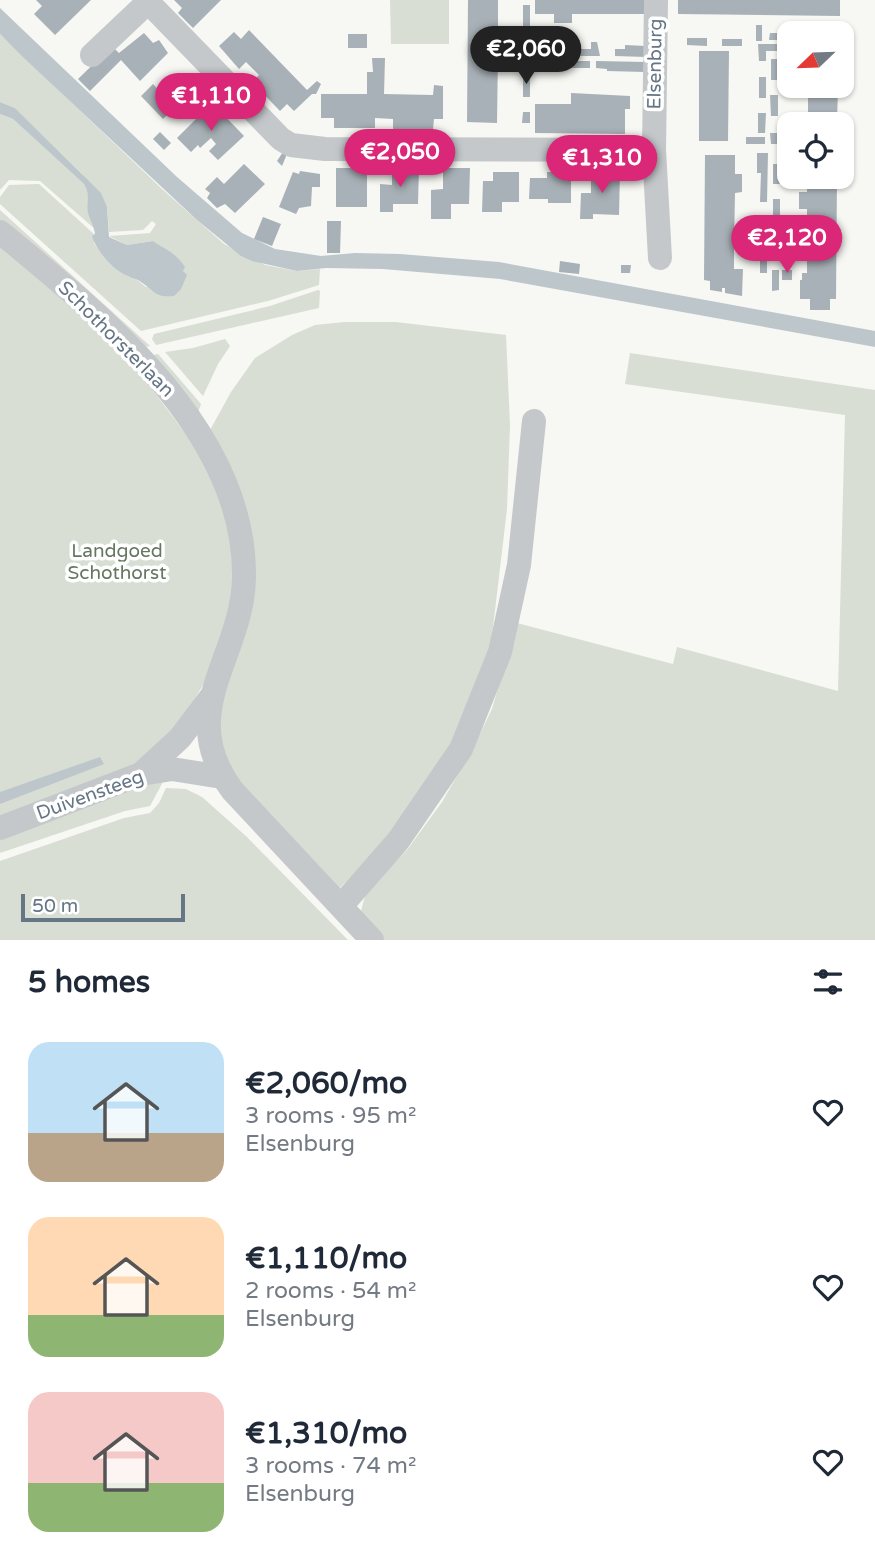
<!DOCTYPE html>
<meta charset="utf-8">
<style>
:root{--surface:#fff;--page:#f6f6f7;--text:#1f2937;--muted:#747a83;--accent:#db2777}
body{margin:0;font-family:"Varela Round",sans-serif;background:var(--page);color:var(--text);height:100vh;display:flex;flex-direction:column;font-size:26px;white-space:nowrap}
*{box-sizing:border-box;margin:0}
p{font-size:23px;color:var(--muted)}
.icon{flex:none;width:38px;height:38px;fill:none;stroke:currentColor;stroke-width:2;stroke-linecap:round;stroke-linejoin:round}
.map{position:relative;height:940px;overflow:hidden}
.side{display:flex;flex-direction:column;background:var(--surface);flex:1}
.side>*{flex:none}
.needle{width:46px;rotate:247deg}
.controls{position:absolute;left:777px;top:21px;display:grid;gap:14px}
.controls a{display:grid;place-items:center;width:77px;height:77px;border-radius:14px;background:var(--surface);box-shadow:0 2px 5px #0004;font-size:35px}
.scale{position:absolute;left:21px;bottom:18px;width:164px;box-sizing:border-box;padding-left:7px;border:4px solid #657685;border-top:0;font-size:19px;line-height:24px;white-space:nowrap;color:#657685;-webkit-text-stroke:5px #fff;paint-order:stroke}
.price{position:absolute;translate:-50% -60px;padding:0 16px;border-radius:24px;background:var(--accent);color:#fff;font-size:23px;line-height:46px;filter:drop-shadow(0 2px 4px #0008)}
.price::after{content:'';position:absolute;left:50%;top:42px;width:21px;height:16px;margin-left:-10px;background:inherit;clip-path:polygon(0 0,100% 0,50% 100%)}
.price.active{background:#222;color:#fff}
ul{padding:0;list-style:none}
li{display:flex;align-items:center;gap:21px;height:175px;padding:0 28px}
li span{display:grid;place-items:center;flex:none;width:196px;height:140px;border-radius:21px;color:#555}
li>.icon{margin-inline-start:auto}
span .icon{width:84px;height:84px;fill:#fffc;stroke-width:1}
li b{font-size:30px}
h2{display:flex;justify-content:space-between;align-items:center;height:84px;padding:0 28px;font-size:30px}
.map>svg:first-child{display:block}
.green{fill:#d8ded4}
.water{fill:#bcc6cb}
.building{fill:#a8b1b7}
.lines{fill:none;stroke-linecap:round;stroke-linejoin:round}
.minor{stroke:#c4c8cb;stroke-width:24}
.labels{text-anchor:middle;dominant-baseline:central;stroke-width:7;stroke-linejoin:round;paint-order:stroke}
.street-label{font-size:19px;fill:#657685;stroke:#fff}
.park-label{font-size:19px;fill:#657760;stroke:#fff}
</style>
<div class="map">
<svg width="875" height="940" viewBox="0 0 875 940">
<rect width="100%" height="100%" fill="#f7f7f3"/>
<g class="green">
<path d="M390,0H449V44H391Z"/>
<path d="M0,34L162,189L224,244L265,265L297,271L320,269L319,285L268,301L141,331L0,204V197L9,185L39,184L95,235L94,243C111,268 125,269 146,287L185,277C177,249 171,258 153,241L127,245L109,236L150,233L156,224L152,221L143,230L109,232L107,207L81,173L15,108L0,102Z"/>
<path d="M0,114L13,119L84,184C92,198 87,215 95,229L40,181L9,180L0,190Z"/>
<path d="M0,210L150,346L144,347L0,224Z"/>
<path d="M0,241L124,352L203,457L230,529L236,569L229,617L203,685L182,720L141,765L0,820Z"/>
<path d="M318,290L320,291L319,308L156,345L152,339L154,334L270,306Z"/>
<path d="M345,322H396L506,335L510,425L507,509L491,644L450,745L388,838L337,891L231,773L216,726L245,624L210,430L231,392L255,358L292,335L315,325Z"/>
<path d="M225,339L230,346L218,364L203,396L165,352L193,348Z"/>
<path d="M630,353L875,390V940H384L360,915L366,892L407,850L442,802L472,750L492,709L517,623L673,664L677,647L838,691L845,415L625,384Z"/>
<path d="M158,354L201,404L196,418L148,356Z"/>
<path d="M165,778L150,806L125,811L0,853V834Z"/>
<path d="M166,788L186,789L202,797L247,837L348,940H0V861L124,818L150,813L159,803Z"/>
</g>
<g class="water">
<path d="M0,8L177,177L242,233L275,249L321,256L355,253L400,254L499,262L875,331V347L500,279L383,269L326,268L297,271L252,261L241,256L197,220L25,59L0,34Z"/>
<path d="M0,102L15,108L101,193L107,207L109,237L127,245L153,241C167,251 174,251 185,267L183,271L187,275L181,289L174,296C155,298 155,291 141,282C135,278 126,276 122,273C111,267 95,248 92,236L95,234C94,226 90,220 88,213C86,201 91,197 84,184L13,119L0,114Z"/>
<path d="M100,757L104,764L0,804V792Z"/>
</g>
<g class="building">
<path d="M36,0H91L55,35L34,14L42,6Z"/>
<path d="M174,0H221L193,28L178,13L182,8Z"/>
<path d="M468,0H498V33H505L504,52H498L497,123L467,122Z"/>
<path d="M535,0H644V14H572V23H554V14H535Z"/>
<path d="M678,0H840V16L678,14Z"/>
<rect x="523" y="5" width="7" height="21"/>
<rect x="756" y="25" width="6" height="16"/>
<path d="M249,30L307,90L317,81L321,84L316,94H312L294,111L287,104L280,111L252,82L259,75L246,62L239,69L219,46L234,32L241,39Z"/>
<path d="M144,33L153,43L159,40L168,53L140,81L121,60L90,91L78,79L112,46L119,53Z"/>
<path d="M770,33H779V40H769Z"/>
<rect x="348" y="34" width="19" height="14"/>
<path d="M687,38H707V46L687,45Z"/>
<rect x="722" y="39" width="20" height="7"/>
<path d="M523,41H530V61L523,62Z"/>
<path d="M591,42H597L600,56H543L544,49H591Z"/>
<path d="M758,44H778V51H766V61H759Z"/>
<path d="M625,45L646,46V57L615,56V49H625Z"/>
<path d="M699,51H729L728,141H699Z"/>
<path d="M372,58H385L384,94L433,95L434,85L443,86V119H434L433,129H393V119L375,118V128H334V118H321V94H367V72H373Z"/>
<rect x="771" y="59" width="7" height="21"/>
<rect x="535" y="61" width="55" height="7"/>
<path d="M596,61L645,62V72L607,71V69L596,68Z"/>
<rect x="523" y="76" width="7" height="21"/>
<path d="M176,77L200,102L185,116L175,107L163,119L141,96L153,84L160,92Z"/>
<rect x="759" y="77" width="7" height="21"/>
<path d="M808,86H838L837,124H808Z"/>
<path d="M571,93L630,96V109H625V134L535,133V104H571Z"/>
<path d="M770,95H778V116H771Z"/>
<path d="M207,108L214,115L219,110L244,136L218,160L209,151L216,144L211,138L200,148L198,145L191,152L177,138Z"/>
<path d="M523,112H530V123H522Z"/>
<path d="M758,113H766L765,133H758Z"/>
<path d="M160,132L171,143L164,150L153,139Z"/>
<path d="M770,133H778V144H771Z"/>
<rect x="746" y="137" width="19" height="7"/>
<path d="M283,152L287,154L282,166L277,161Z"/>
<path d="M757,153H768L767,202H760L761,173H757Z"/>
<path d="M705,155H735V174H742V192L735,193L734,244V269H743L742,296L725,293V288H722V292L710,290V281L704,280Z"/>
<path d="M244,164L265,184L235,213L225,204L217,208L207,198L210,193L205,189L217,177L224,184Z"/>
<rect x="773" y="164" width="7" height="20"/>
<rect x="336" y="168" width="31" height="39"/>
<path d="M392,168H419L418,204H393V212H380V184L392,185Z"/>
<path d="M443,168H470L469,204H451V219H431V190L443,189Z"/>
<path d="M300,171L320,174V187H312L311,206L299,208L296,214L279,207L293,172L299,174Z"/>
<path d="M591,171H620L619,215L593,214V219H580L581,193H591Z"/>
<path d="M493,172H519V202H502V212H482L483,181H493Z"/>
<path d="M547,172H571V203H548V199H529L530,178H547Z"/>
<path d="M807,177H837L836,299H830V310H810V299H800V280H802V273H807V209H799V192H807Z"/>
<rect x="773" y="199" width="7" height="21"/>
<path d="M263,217L281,224L272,246L254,239Z"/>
<rect x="760" y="217" width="8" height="28"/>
<path d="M327,221H341L340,253H327Z"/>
<rect x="773" y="234" width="7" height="21"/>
<rect x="760" y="252" width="7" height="21"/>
<path d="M560,261L580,264L579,274L559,272Z"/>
<path d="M621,265H631L630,273H621Z"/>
<path d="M772,270H779V290L772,291Z"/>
<rect x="782" y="270" width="10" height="10"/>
</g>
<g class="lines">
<g class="minor">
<path d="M150,0L148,2L281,139L291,145L325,149L654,150L656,0"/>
<path d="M92,55L148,2"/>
<path d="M654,150L660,258"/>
<path d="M0,232C102,316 246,431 244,577C243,657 174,711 232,790L372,940"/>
<path d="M141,774L180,738L211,697"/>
<path d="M0,828L141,774L172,769L222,777"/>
<path d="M341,906L398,841L461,749L500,652L519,565L534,421"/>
</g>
</g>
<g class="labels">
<g class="street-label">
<text transform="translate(655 64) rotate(-89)">Elsenburg</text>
<text transform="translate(116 339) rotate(45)">Schothorsterlaan</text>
<text transform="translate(90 795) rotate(-20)">Duivensteeg</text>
</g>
<g class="park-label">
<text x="117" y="551">Landgoed<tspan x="117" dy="22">Schothorst</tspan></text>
</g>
</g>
</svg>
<div class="controls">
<a><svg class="needle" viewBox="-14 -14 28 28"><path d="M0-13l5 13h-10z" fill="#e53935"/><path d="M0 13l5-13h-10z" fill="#747a83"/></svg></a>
<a><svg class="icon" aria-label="locate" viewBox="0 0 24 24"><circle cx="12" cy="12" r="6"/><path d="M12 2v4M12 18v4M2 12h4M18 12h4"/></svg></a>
</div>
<div class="scale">50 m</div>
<b class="price active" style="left:526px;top:86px">€2,060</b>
<b class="price" style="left:211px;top:133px">€1,110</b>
<b class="price" style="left:400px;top:189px">€2,050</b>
<b class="price" style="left:602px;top:195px">€1,310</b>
<b class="price" style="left:787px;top:275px">€2,120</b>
</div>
<section class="side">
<h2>5 homes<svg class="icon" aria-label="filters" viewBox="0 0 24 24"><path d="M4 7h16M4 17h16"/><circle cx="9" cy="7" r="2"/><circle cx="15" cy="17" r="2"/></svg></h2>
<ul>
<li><span style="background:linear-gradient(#bfe0f5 65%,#b9a48a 0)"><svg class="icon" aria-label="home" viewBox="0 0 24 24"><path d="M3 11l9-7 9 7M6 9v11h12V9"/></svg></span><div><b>€2,060/mo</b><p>3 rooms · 95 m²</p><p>Elsenburg</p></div><svg class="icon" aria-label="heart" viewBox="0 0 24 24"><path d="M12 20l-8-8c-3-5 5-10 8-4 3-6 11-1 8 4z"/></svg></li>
<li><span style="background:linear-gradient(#ffd9b3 70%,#8fb573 0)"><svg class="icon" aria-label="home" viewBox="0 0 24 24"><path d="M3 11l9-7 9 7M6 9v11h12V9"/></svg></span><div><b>€1,110/mo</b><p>2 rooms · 54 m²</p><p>Elsenburg</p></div><svg class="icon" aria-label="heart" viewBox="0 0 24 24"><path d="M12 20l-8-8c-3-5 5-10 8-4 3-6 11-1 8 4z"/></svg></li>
<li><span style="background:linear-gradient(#f6c9c9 65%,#8fb573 0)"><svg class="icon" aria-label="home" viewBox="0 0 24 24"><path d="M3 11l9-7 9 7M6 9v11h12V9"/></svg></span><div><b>€1,310/mo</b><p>3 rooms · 74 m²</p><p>Elsenburg</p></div><svg class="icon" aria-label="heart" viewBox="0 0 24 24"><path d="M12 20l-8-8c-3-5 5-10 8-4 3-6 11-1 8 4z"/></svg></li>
</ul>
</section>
